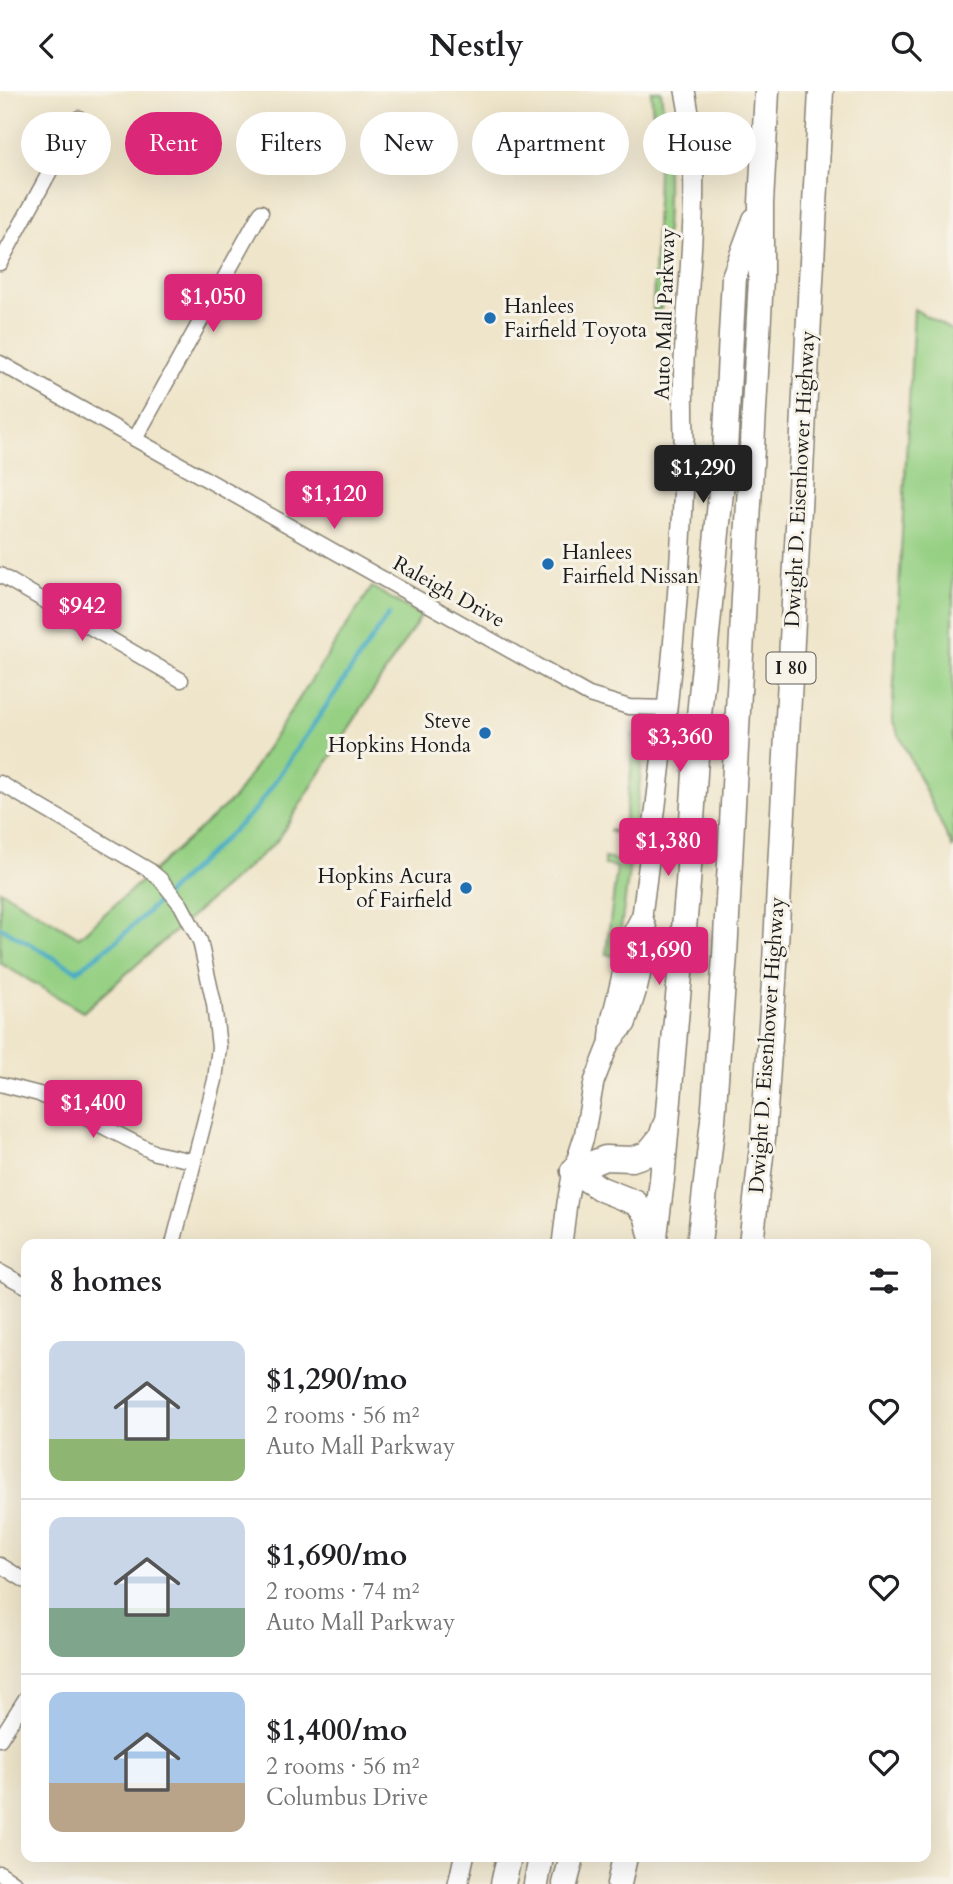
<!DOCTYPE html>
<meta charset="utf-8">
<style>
:root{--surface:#fff;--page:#f2f2f2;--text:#202124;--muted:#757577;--line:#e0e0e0;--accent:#db2777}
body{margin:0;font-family:Cardo,serif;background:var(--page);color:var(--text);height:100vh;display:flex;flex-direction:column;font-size:26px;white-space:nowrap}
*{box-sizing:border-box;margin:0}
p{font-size:23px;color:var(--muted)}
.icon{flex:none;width:38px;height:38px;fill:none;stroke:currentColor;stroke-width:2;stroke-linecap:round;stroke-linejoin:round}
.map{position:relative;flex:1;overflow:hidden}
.panel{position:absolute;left:21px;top:1148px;width:910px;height:623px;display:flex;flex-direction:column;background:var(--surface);border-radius:14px;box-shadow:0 7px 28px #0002}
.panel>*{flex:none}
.guide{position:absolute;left:21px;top:21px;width:912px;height:63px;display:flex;gap:14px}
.price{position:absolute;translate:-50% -60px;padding:0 16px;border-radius:7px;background:var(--accent);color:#fff;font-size:23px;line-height:46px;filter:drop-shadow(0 2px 4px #0008)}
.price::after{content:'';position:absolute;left:50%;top:42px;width:21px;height:16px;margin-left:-10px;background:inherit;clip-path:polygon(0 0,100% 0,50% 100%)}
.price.selected{background:#222;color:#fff}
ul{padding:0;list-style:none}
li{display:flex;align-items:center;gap:21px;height:175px;padding:0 28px}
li+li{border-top:2px solid var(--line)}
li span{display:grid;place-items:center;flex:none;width:196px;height:140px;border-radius:14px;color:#555}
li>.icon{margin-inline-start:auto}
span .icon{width:84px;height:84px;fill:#fffc;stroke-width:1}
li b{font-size:30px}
h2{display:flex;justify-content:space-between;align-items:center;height:84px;padding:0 28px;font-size:30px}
.tag{padding:0 24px;border-radius:32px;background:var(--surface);box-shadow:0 7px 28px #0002;font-size:24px;line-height:63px}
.tag.selected{background:var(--accent);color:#fff}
header{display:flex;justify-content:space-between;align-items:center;height:91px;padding:0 28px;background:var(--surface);font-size:32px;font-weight:800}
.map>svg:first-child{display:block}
.green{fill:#95d083;stroke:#587650;stroke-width:2}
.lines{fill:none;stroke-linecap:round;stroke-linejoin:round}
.stream{stroke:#46acc5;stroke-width:4.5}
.street-casing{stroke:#868073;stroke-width:17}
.secondary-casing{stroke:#868073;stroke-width:22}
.highway-casing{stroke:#868073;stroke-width:27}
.street{stroke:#fff;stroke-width:14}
.secondary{stroke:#fff;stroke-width:19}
.highway{stroke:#fff;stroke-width:24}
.poi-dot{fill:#1f6fb2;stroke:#f7f3e8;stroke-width:2.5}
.labels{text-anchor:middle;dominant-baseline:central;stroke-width:6;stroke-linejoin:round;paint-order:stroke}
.shield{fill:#f7f3e8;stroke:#5e5c59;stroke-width:2}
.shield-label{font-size:19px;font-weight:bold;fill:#1c1c1c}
.poi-label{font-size:21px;fill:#1c1c1c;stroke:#f7f3e8;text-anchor:start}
.street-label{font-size:21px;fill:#1c1c1c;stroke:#f7f3e8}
</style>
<header><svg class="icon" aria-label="back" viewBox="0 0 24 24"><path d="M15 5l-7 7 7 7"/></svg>Nestly<svg class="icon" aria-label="search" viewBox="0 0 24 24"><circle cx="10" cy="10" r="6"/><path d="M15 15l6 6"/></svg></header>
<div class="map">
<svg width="953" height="1793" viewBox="0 0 953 1793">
<rect width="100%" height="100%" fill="#f7f3e8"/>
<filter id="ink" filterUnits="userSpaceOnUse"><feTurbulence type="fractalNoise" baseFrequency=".0143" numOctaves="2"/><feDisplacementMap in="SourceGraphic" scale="14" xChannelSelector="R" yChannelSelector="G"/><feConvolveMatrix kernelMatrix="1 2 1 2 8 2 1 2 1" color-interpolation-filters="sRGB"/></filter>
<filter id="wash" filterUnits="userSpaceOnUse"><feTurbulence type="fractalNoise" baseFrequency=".00686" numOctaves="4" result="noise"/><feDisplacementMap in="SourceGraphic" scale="28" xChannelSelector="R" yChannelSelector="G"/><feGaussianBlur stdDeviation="1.57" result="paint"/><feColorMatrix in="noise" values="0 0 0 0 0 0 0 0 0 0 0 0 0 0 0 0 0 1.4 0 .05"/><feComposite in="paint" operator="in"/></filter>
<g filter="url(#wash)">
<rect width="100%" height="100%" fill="#efe5ca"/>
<g class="green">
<path d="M651,0H661C671,72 667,145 661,218L653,219L658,81Z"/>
<path d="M914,218L953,240V758L892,629Z"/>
<path d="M372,496L421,525L276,751L83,921L0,872V799L79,846L235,706Z"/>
<path d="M638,641L644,657L633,745L610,741V739L623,741L634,657L632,644Z"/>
<path d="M604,767L630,772L617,866L606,863L617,776L604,774Z"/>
</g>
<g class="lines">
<path class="stream" d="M0,836L77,880L121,846L256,718L389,523"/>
</g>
</g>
<g filter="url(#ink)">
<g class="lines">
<defs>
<g id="street">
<path d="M0,172L79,27"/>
<path d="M0,272L589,604L629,616L667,617"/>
<path d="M135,348L261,121"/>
<path d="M0,484L181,589"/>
<path d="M0,692L149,779L160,788L181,814L200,850L214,913L219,956L215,989L173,1153"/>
<path d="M0,993L39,1003L155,1062L193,1070"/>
<path d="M0,1181L26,1195"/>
<path d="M0,1474L26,1490"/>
<path d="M0,1648L26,1607"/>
<path d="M0,1782L16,1793"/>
</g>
<g id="secondary">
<path d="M609,953L626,933L638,895L649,845L642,824"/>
<path d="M562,1153L567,1112L573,1080L584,1046L594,991L609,953L611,930L632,843L642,824C661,679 679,533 684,386C685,348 682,309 684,270C688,185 703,83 685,0"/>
<path d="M458,1793L464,1766"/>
</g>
<g id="highway">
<path d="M573,1080L605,1067L632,1068L647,1063L661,1046L665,1034"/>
<path d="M573,1080L601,1098L636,1112L646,1123L652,1148"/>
<path d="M654,1153L662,1089L688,792L698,635L725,360L734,186L755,129"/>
<path d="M699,1153L713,1029L725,864L761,187V112L767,0"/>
<path d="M751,1153L763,1047L774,891L821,0"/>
<path d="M503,1793L509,1766"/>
<path d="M536,1793L541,1766"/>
<path d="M565,1793L572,1766"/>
<path d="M619,1793L625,1766"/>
</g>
</defs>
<use href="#street" class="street-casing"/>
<use href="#secondary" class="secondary-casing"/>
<use href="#highway" class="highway-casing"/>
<use href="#street" class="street"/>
<use href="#secondary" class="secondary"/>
<use href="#highway" class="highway"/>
</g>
</g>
<g class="poi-dot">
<circle cx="490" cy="227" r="7"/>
<circle cx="548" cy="473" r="7"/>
<circle cx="485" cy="642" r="7"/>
<circle cx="466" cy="797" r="7"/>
</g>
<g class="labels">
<rect class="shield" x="766.5" y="561.5" width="49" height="31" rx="5"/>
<g class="shield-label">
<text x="791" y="577">I 80</text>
</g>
<g class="poi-label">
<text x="504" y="215">Hanlees<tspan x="504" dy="24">Fairfield Toyota</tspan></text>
<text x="562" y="461">Hanlees<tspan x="562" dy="24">Fairfield Nissan</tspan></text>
<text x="471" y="630" text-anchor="end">Steve<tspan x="471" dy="24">Hopkins Honda</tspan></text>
<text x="452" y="785" text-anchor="end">Hopkins Acura<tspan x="452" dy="24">of Fairfield</tspan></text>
</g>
<g class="street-label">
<text transform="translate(665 223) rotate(-88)">Auto Mall Parkway</text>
<text transform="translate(800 388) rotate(-87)">Dwight D. Eisenhower Highway</text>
<text transform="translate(449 501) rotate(29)">Raleigh Drive</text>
<text transform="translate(767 954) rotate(-86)">Dwight D. Eisenhower Highway</text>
</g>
</g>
</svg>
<b class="price" style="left:213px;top:243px">$1,050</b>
<b class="price selected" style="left:703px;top:414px">$1,290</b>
<b class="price" style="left:334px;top:440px">$1,120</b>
<b class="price" style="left:82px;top:552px">$942</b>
<b class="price" style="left:680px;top:683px">$3,360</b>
<b class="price" style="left:668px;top:787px">$1,380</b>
<b class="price" style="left:659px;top:896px">$1,690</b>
<b class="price" style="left:93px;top:1049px">$1,400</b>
<div class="guide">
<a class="tag">Buy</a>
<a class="tag selected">Rent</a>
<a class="tag">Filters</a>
<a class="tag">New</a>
<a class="tag">Apartment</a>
<a class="tag">House</a>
</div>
<section class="panel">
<h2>8 homes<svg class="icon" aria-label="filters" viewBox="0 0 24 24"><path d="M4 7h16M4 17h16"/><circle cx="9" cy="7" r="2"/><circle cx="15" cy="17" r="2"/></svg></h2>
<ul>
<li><span style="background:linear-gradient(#c9d6e8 70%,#8fb573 0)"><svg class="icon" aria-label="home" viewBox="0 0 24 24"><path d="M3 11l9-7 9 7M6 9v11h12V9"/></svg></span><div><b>$1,290/mo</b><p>2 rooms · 56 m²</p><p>Auto Mall Parkway</p></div><svg class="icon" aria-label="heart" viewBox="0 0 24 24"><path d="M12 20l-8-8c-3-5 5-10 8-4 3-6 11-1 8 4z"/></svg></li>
<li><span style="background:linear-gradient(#c9d6e8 65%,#7fa58c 0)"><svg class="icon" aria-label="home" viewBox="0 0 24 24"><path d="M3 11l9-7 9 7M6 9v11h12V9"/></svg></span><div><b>$1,690/mo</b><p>2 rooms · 74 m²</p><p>Auto Mall Parkway</p></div><svg class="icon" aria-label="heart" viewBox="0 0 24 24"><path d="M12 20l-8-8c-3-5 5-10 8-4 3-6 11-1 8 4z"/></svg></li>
<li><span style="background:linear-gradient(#a9c7e8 65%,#b9a48a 0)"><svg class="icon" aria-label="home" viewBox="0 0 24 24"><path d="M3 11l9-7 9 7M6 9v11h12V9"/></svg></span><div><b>$1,400/mo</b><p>2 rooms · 56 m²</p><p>Columbus Drive</p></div><svg class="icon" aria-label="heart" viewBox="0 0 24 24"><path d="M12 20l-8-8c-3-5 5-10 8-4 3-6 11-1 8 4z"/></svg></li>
</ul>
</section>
</div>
